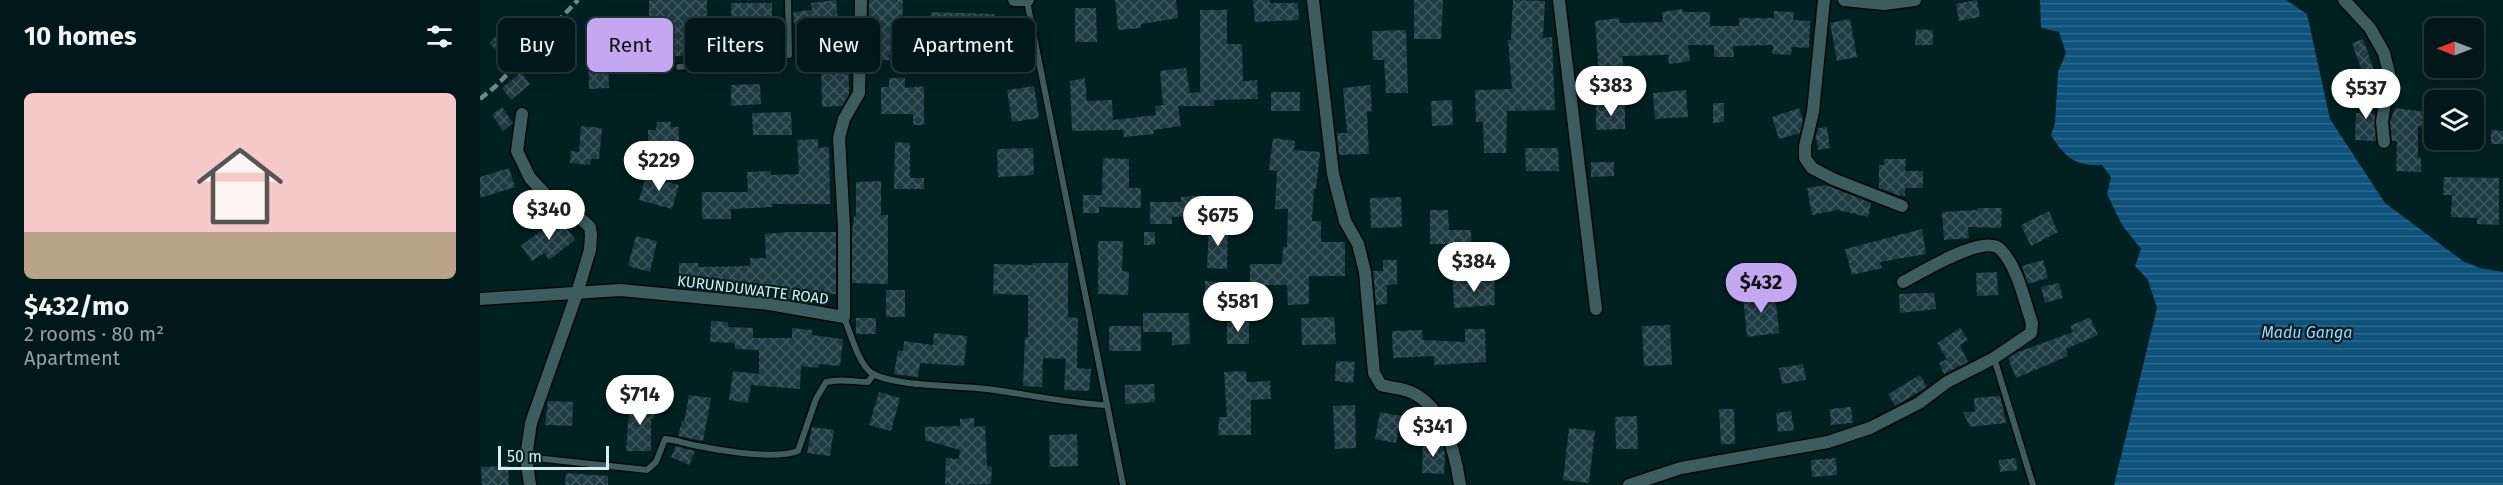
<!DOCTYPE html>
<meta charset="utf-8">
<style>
:root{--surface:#00181a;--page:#0a2123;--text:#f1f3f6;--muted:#95a0a2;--line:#223739;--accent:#c5a7f1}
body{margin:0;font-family:"Fira Sans",sans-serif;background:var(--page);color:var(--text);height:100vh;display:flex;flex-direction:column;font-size:22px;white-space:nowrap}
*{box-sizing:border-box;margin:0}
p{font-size:20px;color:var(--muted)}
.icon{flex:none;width:33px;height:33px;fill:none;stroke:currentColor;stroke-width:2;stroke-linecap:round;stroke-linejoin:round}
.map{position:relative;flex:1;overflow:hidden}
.side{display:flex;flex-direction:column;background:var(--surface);width:480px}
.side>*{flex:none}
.guide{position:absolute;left:18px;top:18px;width:570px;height:54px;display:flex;gap:12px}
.needle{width:39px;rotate:270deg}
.controls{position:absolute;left:1944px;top:18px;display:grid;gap:12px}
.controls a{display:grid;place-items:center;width:60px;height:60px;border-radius:9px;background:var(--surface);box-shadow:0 3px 15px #0003,0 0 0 2px var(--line);font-size:30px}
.scale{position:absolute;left:18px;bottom:15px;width:111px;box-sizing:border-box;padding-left:6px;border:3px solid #dbedee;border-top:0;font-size:16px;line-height:21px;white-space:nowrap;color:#dbedee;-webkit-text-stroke:4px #002022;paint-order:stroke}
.price{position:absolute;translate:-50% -51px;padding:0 14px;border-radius:21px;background:#fff;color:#222;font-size:20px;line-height:39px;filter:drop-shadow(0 2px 3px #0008)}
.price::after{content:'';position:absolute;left:50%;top:36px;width:18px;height:14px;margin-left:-9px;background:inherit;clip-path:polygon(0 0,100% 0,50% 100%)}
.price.selected{background:var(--accent);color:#111}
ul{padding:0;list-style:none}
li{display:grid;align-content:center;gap:12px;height:318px;padding:0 24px}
li span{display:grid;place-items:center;height:186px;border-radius:9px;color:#555}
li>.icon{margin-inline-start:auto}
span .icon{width:108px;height:108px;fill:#fffc;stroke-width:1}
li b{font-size:26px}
h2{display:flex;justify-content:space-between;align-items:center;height:72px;padding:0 24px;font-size:26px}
.pill{padding:0 21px;border-radius:9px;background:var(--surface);box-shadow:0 3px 15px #0003,0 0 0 2px var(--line);font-size:21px;line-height:54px}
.pill.selected{background:var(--accent);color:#111}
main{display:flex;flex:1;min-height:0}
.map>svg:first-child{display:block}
.water{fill:url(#water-rules)}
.building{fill:url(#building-cross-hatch)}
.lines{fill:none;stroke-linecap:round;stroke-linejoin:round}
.lane-casing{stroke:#00090a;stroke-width:9}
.street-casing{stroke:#00090a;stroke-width:15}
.lane{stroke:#3c5c5f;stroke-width:6}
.street{stroke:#3c5c5f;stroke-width:12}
.rail{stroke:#6f8889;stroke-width:4.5;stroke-dasharray:9 4.5;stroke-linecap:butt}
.labels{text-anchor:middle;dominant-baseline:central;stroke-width:4.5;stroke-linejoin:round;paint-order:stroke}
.street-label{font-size:15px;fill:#dbedee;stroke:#002022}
.water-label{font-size:16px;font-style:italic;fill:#a3d4fa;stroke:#002022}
</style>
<main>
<section class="side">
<h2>10 homes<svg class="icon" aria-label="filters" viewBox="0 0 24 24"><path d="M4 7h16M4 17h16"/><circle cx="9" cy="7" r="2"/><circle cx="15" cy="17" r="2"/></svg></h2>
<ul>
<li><span style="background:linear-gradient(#f6c9c9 75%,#b9a48a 0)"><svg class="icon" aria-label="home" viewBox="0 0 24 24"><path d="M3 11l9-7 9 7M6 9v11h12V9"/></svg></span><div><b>$432/mo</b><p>2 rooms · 80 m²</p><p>Apartment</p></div></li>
</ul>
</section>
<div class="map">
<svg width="2023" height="485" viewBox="0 0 2023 485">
<defs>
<pattern id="water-rules" width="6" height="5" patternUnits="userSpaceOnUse" patternTransform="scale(1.5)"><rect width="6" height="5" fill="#0f527b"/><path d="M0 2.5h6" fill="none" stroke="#316b8e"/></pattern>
<pattern id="building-cross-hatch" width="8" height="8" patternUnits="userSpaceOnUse" patternTransform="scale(1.5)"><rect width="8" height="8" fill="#1f3b44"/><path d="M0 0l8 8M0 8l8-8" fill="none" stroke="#3f585f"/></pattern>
</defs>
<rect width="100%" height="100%" fill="#002022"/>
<path class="water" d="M1560,0H1806L1827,14L1850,119L1905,203L1983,261L2000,268L2023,272V485H1634L1677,308L1668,280L1655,266L1661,249L1642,225L1627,194L1631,177L1622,165C1595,167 1584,156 1571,135L1575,123L1578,72L1586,53L1579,32L1561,28Z"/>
<g class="building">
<path d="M169,0H227V18H219L220,55L158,58V21H169Z"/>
<path d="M356,0L359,31L372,30L371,61H368L369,94L362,106L342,107L341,64L327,65L322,23L314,24L313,12L332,10L331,3Z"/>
<path d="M389,0H423L421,55H409V60L388,61Z"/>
<path d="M635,0H696L698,18L661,24V28L638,30Z"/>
<path d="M773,0H790V3H818L819,20L775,22Z"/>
<path d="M934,0H963L961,39H934Z"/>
<path d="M1033,0L1065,1L1063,38L1072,37L1075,110L1027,111L1026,153H1004L1003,122H996L995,90L1032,89L1028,40H1031Z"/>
<path d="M1497,0L1500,17L1479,21L1476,4Z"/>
<path d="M251,3H292V23H286L287,50L252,56Z"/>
<path d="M595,8H616L617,42H595Z"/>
<path d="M1202,9L1203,12H1230V26H1259V18H1294V11L1314,12L1313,20L1330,21L1329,48L1312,47L1311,55L1292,54L1293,45L1253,46L1254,57H1234V45H1208L1210,61L1189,64L1188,55L1142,56L1144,71L1119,74L1115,21L1139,18L1140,23L1183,22L1182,12Z"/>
<path d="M720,10H747V44H762L763,81L777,80L778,99L734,100V106H698L701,126L673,130L674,134L644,137L643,130L592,131L590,81L605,78L607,101L632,100L633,120L676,115L675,106L683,105L680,71L706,68L710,93L720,92Z"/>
<path d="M451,12L515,14V33L541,34V65H506L505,69L474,67V70H449Z"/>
<path d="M1370,19L1377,57L1357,61L1350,23Z"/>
<path d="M1436,29L1453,30V45H1435Z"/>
<path d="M926,30L928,93H906L904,60H893L892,31Z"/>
<path d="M17,35L28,46L20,54L9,43Z"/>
<path d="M1883,39L1895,73L1884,77L1872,43Z"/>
<path d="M128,52L129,88L109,89L108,53Z"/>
<path d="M41,72L50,84L31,100L22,88Z"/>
<path d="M409,78H425V88L444,86V125H433V114H401V87H409Z"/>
<path d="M280,84L281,104L251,106V85Z"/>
<path d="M890,85L892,111L887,112L889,154L859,155L857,133H867L863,88Z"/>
<path d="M554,86L559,118L532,122L527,90Z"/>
<path d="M1206,90L1208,117L1175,119L1173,93Z"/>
<rect x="791" y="92" width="29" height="19"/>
<path d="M1881,93H1892L1891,113L1895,114L1896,141L1875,140L1876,113H1880Z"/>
<path d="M972,100L973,125L952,126L951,101Z"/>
<path d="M1145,103V129L1116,130V104Z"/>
<path d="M1233,103H1244V122L1233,123Z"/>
<path d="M22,107L33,123L23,131L12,115Z"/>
<path d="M1319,108L1323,120L1320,133L1299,139L1292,117Z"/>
<path d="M1915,108L1946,112L1944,127L1938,126V157L1941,158V172L1916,171L1917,141H1912L1910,122Z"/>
<path d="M311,112L312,135H273L272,113Z"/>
<path d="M177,122H191V127H199V160L170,159L172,154H168V130H176Z"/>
<path d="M101,126L122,128L119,159H111L110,165L90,163L91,151L99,152Z"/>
<path d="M1347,127L1350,148L1338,150L1336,136L1338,128Z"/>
<path d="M2011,130L2023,131V144H2011Z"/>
<path d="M793,138L815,141L814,150L840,152L836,189H834L832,221H841V242H865V276H829V304L808,305L807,285H770V264H802L803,247H807L808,209H795L797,171L789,170Z"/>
<path d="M338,139V148L349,147L350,204H292L293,207L251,209V219H222V192H268L267,172L291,171V175L319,174L317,140Z"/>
<path d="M415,142L430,143V178H444V189H414Z"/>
<path d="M553,148L554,175L518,177L517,149Z"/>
<path d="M1045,148H1078L1079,171H1046Z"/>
<path d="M623,158L649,159V188H661V208L619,207V213H603V195H622Z"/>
<path d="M1404,159H1426L1425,171H1443V188H1425V196L1418,195L1399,188V165H1404Z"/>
<path d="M1111,162H1134V176L1111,177Z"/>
<path d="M29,168L35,187L0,198V177Z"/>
<path d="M166,176L199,185L192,209L159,200Z"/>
<path d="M1964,177L2019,178V225L1997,224V218L1971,217L1972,195H1963Z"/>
<path d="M401,181V215H408V284L372,283V232L374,216H376V182Z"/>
<path d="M1346,185L1391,203L1388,217L1358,210L1332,215L1327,188Z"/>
<path d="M719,196V216L692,217V224H670V202H701V197Z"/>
<path d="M921,197L922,227L891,228L890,198Z"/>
<path d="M1497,208H1522L1521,228L1488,227L1489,238L1464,240L1462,212L1497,210Z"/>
<path d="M950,210H968L969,230H991L992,258L967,259V244H950Z"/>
<path d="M1569,211L1578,232L1551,246L1541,225Z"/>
<path d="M79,217L95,240L69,260L64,253L52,261L41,246Z"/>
<path d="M729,224L748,225L747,269L727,268Z"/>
<path d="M1442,229L1446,254L1400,262L1402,268L1372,275L1365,249Z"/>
<path d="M308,232H356V294H327V301H319L308,299V291L269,290V283L230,284V281L199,282V263H218V267L270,266V258H286L285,234Z"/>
<rect x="664" y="232" width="11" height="13"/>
<path d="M156,236L177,241L170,272L148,266Z"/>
<path d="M618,241H643L642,271L649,272L648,295L618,294Z"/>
<path d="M903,260H917V284L907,285V304L896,305L893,271H903Z"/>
<path d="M1563,260L1568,278L1548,284L1542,266Z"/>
<path d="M553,263H588V317L598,318L597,368L611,369L609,391L584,390L586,359L563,358L562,387L543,386L545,337H548V295L513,294L514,264L553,265Z"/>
<path d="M1517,272L1518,295L1497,296L1496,273Z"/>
<path d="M1014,278L1015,305L974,308L973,281Z"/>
<path d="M725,281L736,282V304H725Z"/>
<path d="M1579,283L1583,298L1565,303L1561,287Z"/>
<rect x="406" y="290" width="19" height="27"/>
<path d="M1295,292L1299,333L1267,337L1263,296Z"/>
<path d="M1442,293H1454L1456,309L1420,313L1419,294Z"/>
<path d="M663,313H709L710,344L692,345V332H663Z"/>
<path d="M854,317L856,344L822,345L821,318Z"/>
<path d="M1610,317L1618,335L1586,349L1588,356L1536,378L1528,358L1538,352L1593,332L1590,326Z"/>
<rect x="376" y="318" width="20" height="16"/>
<path d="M231,321L248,322V327L273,328V338H312V328L332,330V335L363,339L360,366L339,364L338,368L321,366L320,389L271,385L268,403L249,400L253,371L279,374V350L255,349V343L230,342Z"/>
<rect x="747" y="322" width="22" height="22"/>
<path d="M1190,325L1192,365L1164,366L1162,326Z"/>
<rect x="629" y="326" width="32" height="25"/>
<path d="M1480,328L1488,340L1480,345L1488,362L1464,374L1459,363L1467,359L1457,343Z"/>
<path d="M985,329H1005L1006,362L954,365V356L913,358L912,331L942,330L943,340L985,342Z"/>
<path d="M454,333L487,336L484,366L440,363L438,377L414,374L418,350L423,351L424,341L453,345Z"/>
<path d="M856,361L875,362L873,383L855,381Z"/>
<path d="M1323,364L1326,380L1302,384L1299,368Z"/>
<path d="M766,371L767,382L790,381L791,399L771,400V435H738L739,417H747L744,372Z"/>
<path d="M1440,375L1447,387L1415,406L1408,394Z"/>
<path d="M674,384L675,402L645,404V385Z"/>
<path d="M399,392L420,398L411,431L389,425Z"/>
<path d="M209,395L231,398L223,441L198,436L202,421L204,422Z"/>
<path d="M1520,396L1526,423L1490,427L1483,412H1495L1494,398Z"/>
<path d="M150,399L175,402L174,419H171V451H146Z"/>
<path d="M68,401L93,402L92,426L65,425Z"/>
<path d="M875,405L876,448L855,449L853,406Z"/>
<path d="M1371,407L1373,423L1351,425L1350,409Z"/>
<path d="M1239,409H1254L1255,444H1241Z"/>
<path d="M1311,411L1314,430L1298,432L1296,413Z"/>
<path d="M900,412L921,416L916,443L895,439Z"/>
<path d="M1157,416L1158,449H1136L1135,417Z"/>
<path d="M494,418V427L505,426L507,466L512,467L511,484L465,485L466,458L479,459L480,450L445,440V427L480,426V419Z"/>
<path d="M332,427L354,430L350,456L327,453Z"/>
<path d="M1089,428L1115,431L1109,483L1083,480Z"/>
<path d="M597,434L598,466L570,467L569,435Z"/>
<path d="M943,441L961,442L965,453L964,474L942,473Z"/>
<path d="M196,446L215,451L209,465L191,457Z"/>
<path d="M1356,458L1357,475L1332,477L1331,460Z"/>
<path d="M1536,458L1537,470L1520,472L1519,460Z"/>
<path d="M28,466L29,485H2L1,467Z"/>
<path d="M86,473L128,476V485H85Z"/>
</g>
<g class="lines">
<defs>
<g id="lane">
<path d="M547,1L643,485"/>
<path d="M199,67L309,55L308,0"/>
<path d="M364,317C370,332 379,366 393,374C419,387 477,385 507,389C546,394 585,403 625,405"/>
<path d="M1514,358L1553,485"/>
<path d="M46,457L167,470L176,462L185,439C197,440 207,444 218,446C244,451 294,460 318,451L336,399L346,382C361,378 374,382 388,382L394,374"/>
</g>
<g id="street">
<path d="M534,0H548"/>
<path d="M833,0L853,174L865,221L878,244L885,272L894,373L901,385C911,388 924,388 933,393C965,409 975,452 980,485"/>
<path d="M1079,0L1116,309"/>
<path d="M1344,0L1333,112L1325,146V158L1332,168L1353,179L1422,206"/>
<path d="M1364,0L1404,4L1435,0"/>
<path d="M1864,0L1890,28L1904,53L1909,73L1902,122L1904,142"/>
<path d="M42,114L37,151L50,178L68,197L101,219L110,227L111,235L110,250L97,293L51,423L46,457L50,485"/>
<path d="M0,299L140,290L289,304L364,317V227L359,138L364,119L379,93L381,0"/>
<path d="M1149,485L1201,468L1348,442L1390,428L1439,403L1467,382L1514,358L1551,333L1552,323C1544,300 1538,268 1521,250C1505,232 1441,273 1423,282"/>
</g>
</defs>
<use href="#lane" class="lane-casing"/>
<use href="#street" class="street-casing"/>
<use href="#lane" class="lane"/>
<use href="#street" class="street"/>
<path class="rail" d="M0,99L16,86L98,0"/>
</g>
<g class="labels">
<g class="street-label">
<text transform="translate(273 290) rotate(7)">KURUNDUWATTE ROAD</text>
</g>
<g class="water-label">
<text x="1827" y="332">Madu Ganga</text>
</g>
</g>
</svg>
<div class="controls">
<a><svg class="needle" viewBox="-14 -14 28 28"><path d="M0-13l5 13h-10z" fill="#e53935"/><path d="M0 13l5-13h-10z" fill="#95a0a2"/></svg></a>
<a><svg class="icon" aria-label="layers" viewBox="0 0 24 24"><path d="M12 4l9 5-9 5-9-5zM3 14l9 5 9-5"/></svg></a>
</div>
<div class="scale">50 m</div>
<b class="price" style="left:1131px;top:117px">$383</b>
<b class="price" style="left:1886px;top:120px">$537</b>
<b class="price" style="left:179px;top:192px">$229</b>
<b class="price" style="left:69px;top:241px">$340</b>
<b class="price" style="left:738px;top:247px">$675</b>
<b class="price" style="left:994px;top:293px">$384</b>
<b class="price selected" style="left:1281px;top:314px">$432</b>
<b class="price" style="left:758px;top:333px">$581</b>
<b class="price" style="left:160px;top:426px">$714</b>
<b class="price" style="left:953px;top:458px">$341</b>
<div class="guide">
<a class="pill">Buy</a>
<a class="pill selected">Rent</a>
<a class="pill">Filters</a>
<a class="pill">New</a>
<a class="pill">Apartment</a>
</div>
</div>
</main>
